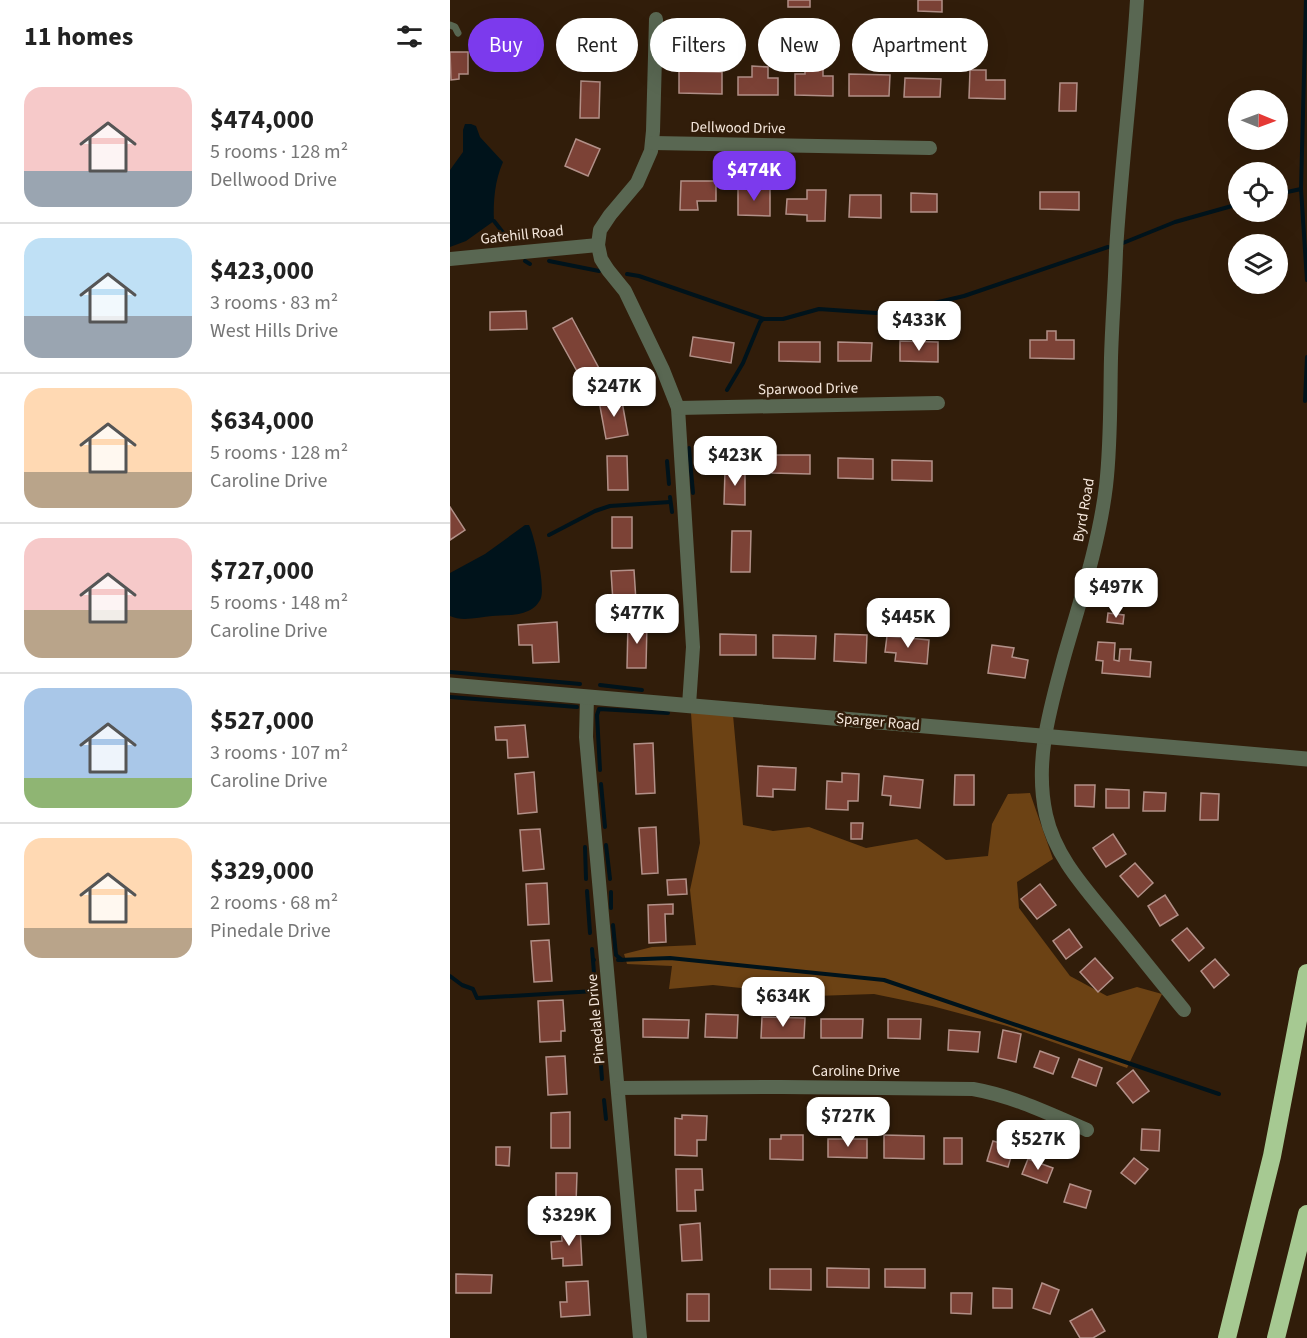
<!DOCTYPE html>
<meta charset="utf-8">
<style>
:root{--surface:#fff;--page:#f6f6f6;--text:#222;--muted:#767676;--line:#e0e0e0;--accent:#7c3aed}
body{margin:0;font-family:"Source Sans 3",sans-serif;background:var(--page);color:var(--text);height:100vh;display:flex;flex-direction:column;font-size:22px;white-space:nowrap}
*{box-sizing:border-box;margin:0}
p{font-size:20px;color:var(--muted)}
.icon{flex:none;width:33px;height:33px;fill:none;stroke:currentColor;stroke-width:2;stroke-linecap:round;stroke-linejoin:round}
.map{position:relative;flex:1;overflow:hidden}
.side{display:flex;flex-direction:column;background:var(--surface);width:450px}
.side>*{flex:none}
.hud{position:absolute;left:18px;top:18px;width:570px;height:54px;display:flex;gap:12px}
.needle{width:39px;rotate:91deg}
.fabs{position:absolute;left:778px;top:90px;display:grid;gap:12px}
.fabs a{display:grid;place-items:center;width:60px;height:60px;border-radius:50%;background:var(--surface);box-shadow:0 6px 24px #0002;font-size:30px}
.price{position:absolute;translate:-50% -51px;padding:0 14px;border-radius:12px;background:#fff;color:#222;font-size:20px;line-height:39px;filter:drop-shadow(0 2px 3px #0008)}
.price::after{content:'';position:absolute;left:50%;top:36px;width:18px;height:14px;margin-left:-9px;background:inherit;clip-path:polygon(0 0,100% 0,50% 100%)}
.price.selected{background:var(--accent);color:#fff}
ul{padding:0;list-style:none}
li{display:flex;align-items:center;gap:18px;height:150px;padding:0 24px}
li+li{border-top:2px solid var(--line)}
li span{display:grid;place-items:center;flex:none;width:168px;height:120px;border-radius:18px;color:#555}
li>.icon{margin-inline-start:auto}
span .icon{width:72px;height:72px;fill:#fffc;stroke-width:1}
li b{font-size:26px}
h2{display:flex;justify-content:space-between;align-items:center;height:72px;padding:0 24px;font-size:26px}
.pill{padding:0 21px;border-radius:27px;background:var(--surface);box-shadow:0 6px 24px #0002;font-size:21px;line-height:54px}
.pill.selected{background:var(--accent);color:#fff}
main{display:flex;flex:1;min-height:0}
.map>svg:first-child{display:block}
.forest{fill:#6c4214}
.water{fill:#00131b}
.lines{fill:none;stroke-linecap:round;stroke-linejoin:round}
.stream{stroke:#00131b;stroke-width:4}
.building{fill:#7c4236;stroke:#b29088;stroke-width:1.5}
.service{stroke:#596752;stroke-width:7}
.minor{stroke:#596752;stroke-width:14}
.tertiary{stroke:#596752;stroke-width:15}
.motorway{stroke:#a6c992;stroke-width:18}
.labels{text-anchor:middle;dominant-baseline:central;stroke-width:5;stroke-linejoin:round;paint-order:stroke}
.street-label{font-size:15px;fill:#f5e7dc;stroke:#311d0a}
</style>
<main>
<section class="side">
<h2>11 homes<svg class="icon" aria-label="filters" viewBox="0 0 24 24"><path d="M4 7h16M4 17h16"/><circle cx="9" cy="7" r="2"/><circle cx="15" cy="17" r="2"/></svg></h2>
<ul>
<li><span style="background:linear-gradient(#f6c9c9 70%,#9aa5b1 0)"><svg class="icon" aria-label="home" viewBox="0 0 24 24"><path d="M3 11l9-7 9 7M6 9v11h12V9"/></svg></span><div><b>$474,000</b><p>5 rooms · 128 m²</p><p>Dellwood Drive</p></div></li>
<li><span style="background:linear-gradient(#bfe0f5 65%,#9aa5b1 0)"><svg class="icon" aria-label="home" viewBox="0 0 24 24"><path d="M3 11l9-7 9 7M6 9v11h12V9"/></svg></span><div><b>$423,000</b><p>3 rooms · 83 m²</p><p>West Hills Drive</p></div></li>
<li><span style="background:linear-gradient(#ffd9b3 70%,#b9a48a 0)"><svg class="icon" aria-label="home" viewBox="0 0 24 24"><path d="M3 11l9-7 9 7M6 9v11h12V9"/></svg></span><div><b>$634,000</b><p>5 rooms · 128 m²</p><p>Caroline Drive</p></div></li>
<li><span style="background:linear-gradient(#f6c9c9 60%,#b9a48a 0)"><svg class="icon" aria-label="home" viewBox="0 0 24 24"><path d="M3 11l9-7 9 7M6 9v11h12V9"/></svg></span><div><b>$727,000</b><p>5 rooms · 148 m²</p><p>Caroline Drive</p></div></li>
<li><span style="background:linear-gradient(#a9c7e8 75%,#8fb573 0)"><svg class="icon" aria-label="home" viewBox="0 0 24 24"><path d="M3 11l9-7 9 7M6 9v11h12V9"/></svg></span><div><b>$527,000</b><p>3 rooms · 107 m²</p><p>Caroline Drive</p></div></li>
<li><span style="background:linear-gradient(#ffd9b3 75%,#b9a48a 0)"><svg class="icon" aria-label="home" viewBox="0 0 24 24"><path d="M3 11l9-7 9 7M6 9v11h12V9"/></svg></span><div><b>$329,000</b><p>2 rooms · 68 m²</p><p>Pinedale Drive</p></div></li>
</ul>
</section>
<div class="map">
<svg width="857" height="1338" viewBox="0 0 857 1338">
<rect width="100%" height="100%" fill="#311d0a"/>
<path class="forest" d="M241,713L283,715L293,825L323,831L359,827L416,848L467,839L496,860L538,856L542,824L558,794L580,793L603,859L567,882L569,908L620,976L657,996L687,987L712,994L677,1068L557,1026L482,1006L424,994L365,996L263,985L219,989L222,966L177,964L174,954L202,947L246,945L240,890L250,843Z"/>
<g class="water">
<path d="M15,124H21L26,126L30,137L53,162C45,180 43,201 44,221L16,241L0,247V170L13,152V130Z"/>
<path d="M75,525H79C85,537 95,585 91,598C89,603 84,609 78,611C68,616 53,615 42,616C29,617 12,622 0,616V573L35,554Z"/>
</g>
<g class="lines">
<g class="stream">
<path d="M856,0L851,189L857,280"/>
<path d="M828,194L851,189"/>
<path d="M44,221L58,239"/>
<path d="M673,243L725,222L789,204"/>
<path d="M75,261L80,264"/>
<path d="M99,261L149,271"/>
<path d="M177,274L189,276L314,319H333L369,309L426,313L463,308L514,296L658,247"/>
<path d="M277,390L293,363L310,322L313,319"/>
<path d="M855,401L857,357"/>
<path d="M239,448L243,493"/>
<path d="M217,461L219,484"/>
<path d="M220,497L222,512"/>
<path d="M99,535L145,511L160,506L220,502"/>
<path d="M0,672L130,684"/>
<path d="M150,685L192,690"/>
<path d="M0,697L127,707"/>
<path d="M150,770L147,715L149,709L218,713"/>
<path d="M151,784L155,827"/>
<path d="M156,845L160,879"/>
<path d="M135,847L136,879"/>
<path d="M137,891L140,933"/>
<path d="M161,892V908"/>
<path d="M163,925L166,955L172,960"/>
<path d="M142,949L143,960"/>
<path d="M144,960H143L148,1027"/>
<path d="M168,960L220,958L434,980L769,1094"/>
<path d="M0,976L12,985L23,989L27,998L145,991"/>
<path d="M149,1040L152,1079"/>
<path d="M154,1100L156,1119"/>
</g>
</g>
<g class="building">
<rect x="338" y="0" width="22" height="7"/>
<path d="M468,0H492V12L468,11Z"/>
<path d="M136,23L154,24L153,52L126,51V33H136Z"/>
<path d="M0,52H18V74H9V79L1,80Z"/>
<path d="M355,65H373V76H383V96L345,95V74H355Z"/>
<path d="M302,66L318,67V78H328V95H288V77H302Z"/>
<path d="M520,70H536V80H555V99L519,98Z"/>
<path d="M229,71L272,72V94L229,93Z"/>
<path d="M399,74L440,75L439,96H399Z"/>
<path d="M455,78L491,79L490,97H454Z"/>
<path d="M131,81L150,82L149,118H130Z"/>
<path d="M610,83H627L626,111H609Z"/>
<path d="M126,139L150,149L138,176L115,166Z"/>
<path d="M231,181H266V201H247L248,210H230Z"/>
<path d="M288,187L320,188V216L288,215Z"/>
<path d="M357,190H376L375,221H357V215L336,214L337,199H357Z"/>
<path d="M590,192H629V210L590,209Z"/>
<path d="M461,193L487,194V212H461Z"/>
<path d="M400,195H431V218L399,217Z"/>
<path d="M76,311L77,329L40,330V312Z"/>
<path d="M122,318L151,372L133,382L103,328Z"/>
<path d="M597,331H606V340H624V359L580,358V340H597Z"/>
<path d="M243,337L284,343L281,363L240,356Z"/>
<path d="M450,341L488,342V362L450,361Z"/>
<path d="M329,342H370V362L329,361Z"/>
<path d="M388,342L422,343L421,361H388Z"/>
<path d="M171,396L178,435L156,439L149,401Z"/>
<path d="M323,455H360V474L322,473Z"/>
<path d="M157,456H177L178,490H158Z"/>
<path d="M388,458L423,459V479L388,478Z"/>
<path d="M442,460L482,461V481L442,480Z"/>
<path d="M275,470H295V505L274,504Z"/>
<path d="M0,507L15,530L0,540Z"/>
<rect x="162" y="517" width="20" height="31"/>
<path d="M282,531H301L300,572H281Z"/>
<path d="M184,570L186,601L163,602L161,571Z"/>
<path d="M658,613L674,615L673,624L657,622Z"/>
<path d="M107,622L109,662L83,663L82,645H69L68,625Z"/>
<path d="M178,623H197L196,668H177Z"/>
<path d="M270,634L306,635V655H270Z"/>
<path d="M385,634L417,635L416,663L384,661Z"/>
<path d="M323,635L366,636L365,659L323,658Z"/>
<path d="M437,636L479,640L477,664L445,661L446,653L435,652Z"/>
<path d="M648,642L665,643L664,660L669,661L670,649H681L680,660L701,662L700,677L652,673L653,661L646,660Z"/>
<path d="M542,645L564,648L562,657L578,660L575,678L538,673Z"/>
<path d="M75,725L78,757L58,758L57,740H46L45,727Z"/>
<path d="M203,743L205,793L186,794L184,744Z"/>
<path d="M308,766L346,768L345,790L323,789V797L307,796Z"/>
<path d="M84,772L87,812L68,814L65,774Z"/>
<path d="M392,773L409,774L408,801H398V810L376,809L377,781L392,782Z"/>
<path d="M505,775H524V805H504Z"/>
<path d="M434,776L473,780L470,808L440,805L441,796L432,795Z"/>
<path d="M625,785H645L644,807L625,806Z"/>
<path d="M656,789L679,790V808H656Z"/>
<path d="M694,792L716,793L715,811H693Z"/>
<path d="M751,793L769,794L768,820H750Z"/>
<path d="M401,823H413L412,839H401Z"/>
<path d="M206,827L208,873L192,874L189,828Z"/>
<path d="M90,829L94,869L73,871L70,830Z"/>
<path d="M663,834L676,854L656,867L643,848Z"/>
<path d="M685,863L703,883L688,897L670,876Z"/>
<path d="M236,879L237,894L218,895L217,880Z"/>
<path d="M97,883L99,924L78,925L76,884Z"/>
<path d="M590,884L606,905L587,919L571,899Z"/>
<path d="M715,895L728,915L710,926L698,906Z"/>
<path d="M223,904V914H215L216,942L199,943L198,905Z"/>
<path d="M737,928L754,948L739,961L722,940Z"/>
<path d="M619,929L632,947L616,959L603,941Z"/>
<path d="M99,940L102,981L84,982L81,941Z"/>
<path d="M645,958L663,978L648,992L630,972Z"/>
<path d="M765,959L779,975L764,988L751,971Z"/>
<path d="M113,1000L115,1031H111V1041L90,1042L88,1001Z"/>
<path d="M256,1014L288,1015L287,1038L255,1037Z"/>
<path d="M312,1017L355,1018L354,1038H311Z"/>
<path d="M193,1019L239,1020L238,1038L193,1037Z"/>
<path d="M371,1019H413L412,1038H371Z"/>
<path d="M438,1019H471L470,1039L438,1038Z"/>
<path d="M499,1030L530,1032L528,1052L498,1050Z"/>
<path d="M553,1030L571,1034L566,1062L548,1058Z"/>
<path d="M590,1051L609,1058L603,1074L584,1067Z"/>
<path d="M115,1056L117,1094L98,1095L96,1057Z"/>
<path d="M629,1059L652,1068L646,1086L622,1077Z"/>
<path d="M683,1070L699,1091L683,1103L667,1083Z"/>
<path d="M120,1112V1148H101V1113Z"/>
<path d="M232,1115L257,1116L256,1140H247V1156L225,1155V1118L232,1119Z"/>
<path d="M692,1129L710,1130L709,1151L691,1150Z"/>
<path d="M331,1135H353V1160L320,1159V1139H331Z"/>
<path d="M434,1135L474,1136V1159L434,1158Z"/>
<rect x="494" y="1138" width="18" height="26"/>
<path d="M378,1139H417V1158L378,1157Z"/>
<path d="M543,1141L564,1147L558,1167L537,1161Z"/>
<path d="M46,1147H60L59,1166L46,1165Z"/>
<path d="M684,1158L698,1169L685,1184L671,1173Z"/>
<path d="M578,1159L603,1168L597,1183L572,1174Z"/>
<path d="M226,1169H252L253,1190H245L246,1211H227Z"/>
<path d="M106,1173H127L126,1205L106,1204Z"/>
<path d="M620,1184L641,1191L636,1208L614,1202Z"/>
<path d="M250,1223L252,1260L232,1261L230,1225Z"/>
<path d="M130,1226L132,1265L113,1266V1258L102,1259L101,1242L112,1241L111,1227Z"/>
<path d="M377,1268L419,1269V1288L377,1287Z"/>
<path d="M320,1269H361V1290L320,1289Z"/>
<path d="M435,1269H475V1288L435,1287Z"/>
<path d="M6,1274L42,1275L41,1293H6Z"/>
<path d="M138,1281L140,1315L111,1317L110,1302H117L116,1282Z"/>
<path d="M592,1283L609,1290L600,1314L583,1308Z"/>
<path d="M543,1288L562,1289V1308H543Z"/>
<path d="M501,1293H522L521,1314L501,1313Z"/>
<rect x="237" y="1294" width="22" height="27"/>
<path d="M642,1309L655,1331L643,1338H630L620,1321Z"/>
</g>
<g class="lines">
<path class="service" d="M0,25L5,27L8,33"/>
<g class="minor">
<path d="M687,0C682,84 671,167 666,251C665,286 662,322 661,358C660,400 661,443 656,486C649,544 630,601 614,657C600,709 584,761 596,815C605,856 634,887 660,919C685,949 709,980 734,1010"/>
<path d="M206,19L203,131L201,151L187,183L160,215L150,230L148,245L151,259L158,270L175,291L213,370L228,408L243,647L239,705"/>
<path d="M203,143L480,148"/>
<path d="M0,259L148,245"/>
<path d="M228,408L488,403"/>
<path d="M137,697L136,737L190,1338"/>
<path d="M168,1088L332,1087L523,1089C563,1096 600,1114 637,1130"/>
</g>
<path class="tertiary" d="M0,685L857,759"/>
<g class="motorway">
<path d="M777,1338L822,1156L857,973"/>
<path d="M826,1338L857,1214"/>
</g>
</g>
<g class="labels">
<g class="street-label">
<text transform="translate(288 128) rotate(1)">Dellwood Drive</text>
<text transform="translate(72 235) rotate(-6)">Gatehill Road</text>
<text transform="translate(358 389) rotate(-1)">Sparwood Drive</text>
<text transform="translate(634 510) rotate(-80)">Byrd Road</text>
<text transform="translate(428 722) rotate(5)">Sparger Road</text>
<text transform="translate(146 1019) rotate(-95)">Pinedale Drive</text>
<text x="406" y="1071">Caroline Drive</text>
</g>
</g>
</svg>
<div class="fabs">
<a><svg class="needle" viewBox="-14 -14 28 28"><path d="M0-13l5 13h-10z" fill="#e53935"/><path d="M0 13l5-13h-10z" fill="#767676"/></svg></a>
<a><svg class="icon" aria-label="locate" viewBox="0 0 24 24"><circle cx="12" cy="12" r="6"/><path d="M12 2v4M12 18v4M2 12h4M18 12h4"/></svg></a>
<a><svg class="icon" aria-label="layers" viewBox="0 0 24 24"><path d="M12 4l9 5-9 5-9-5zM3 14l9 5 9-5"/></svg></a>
</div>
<b class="price selected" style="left:304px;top:202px">$474K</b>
<b class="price" style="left:469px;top:352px">$433K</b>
<b class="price" style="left:164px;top:418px">$247K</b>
<b class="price" style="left:285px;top:487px">$423K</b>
<b class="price" style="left:666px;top:619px">$497K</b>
<b class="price" style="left:187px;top:645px">$477K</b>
<b class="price" style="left:458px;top:649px">$445K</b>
<b class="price" style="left:333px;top:1028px">$634K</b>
<b class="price" style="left:398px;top:1148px">$727K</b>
<b class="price" style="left:588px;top:1171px">$527K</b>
<b class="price" style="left:119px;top:1247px">$329K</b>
<div class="hud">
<a class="pill selected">Buy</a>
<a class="pill">Rent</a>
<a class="pill">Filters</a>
<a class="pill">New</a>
<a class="pill">Apartment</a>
</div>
</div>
</main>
